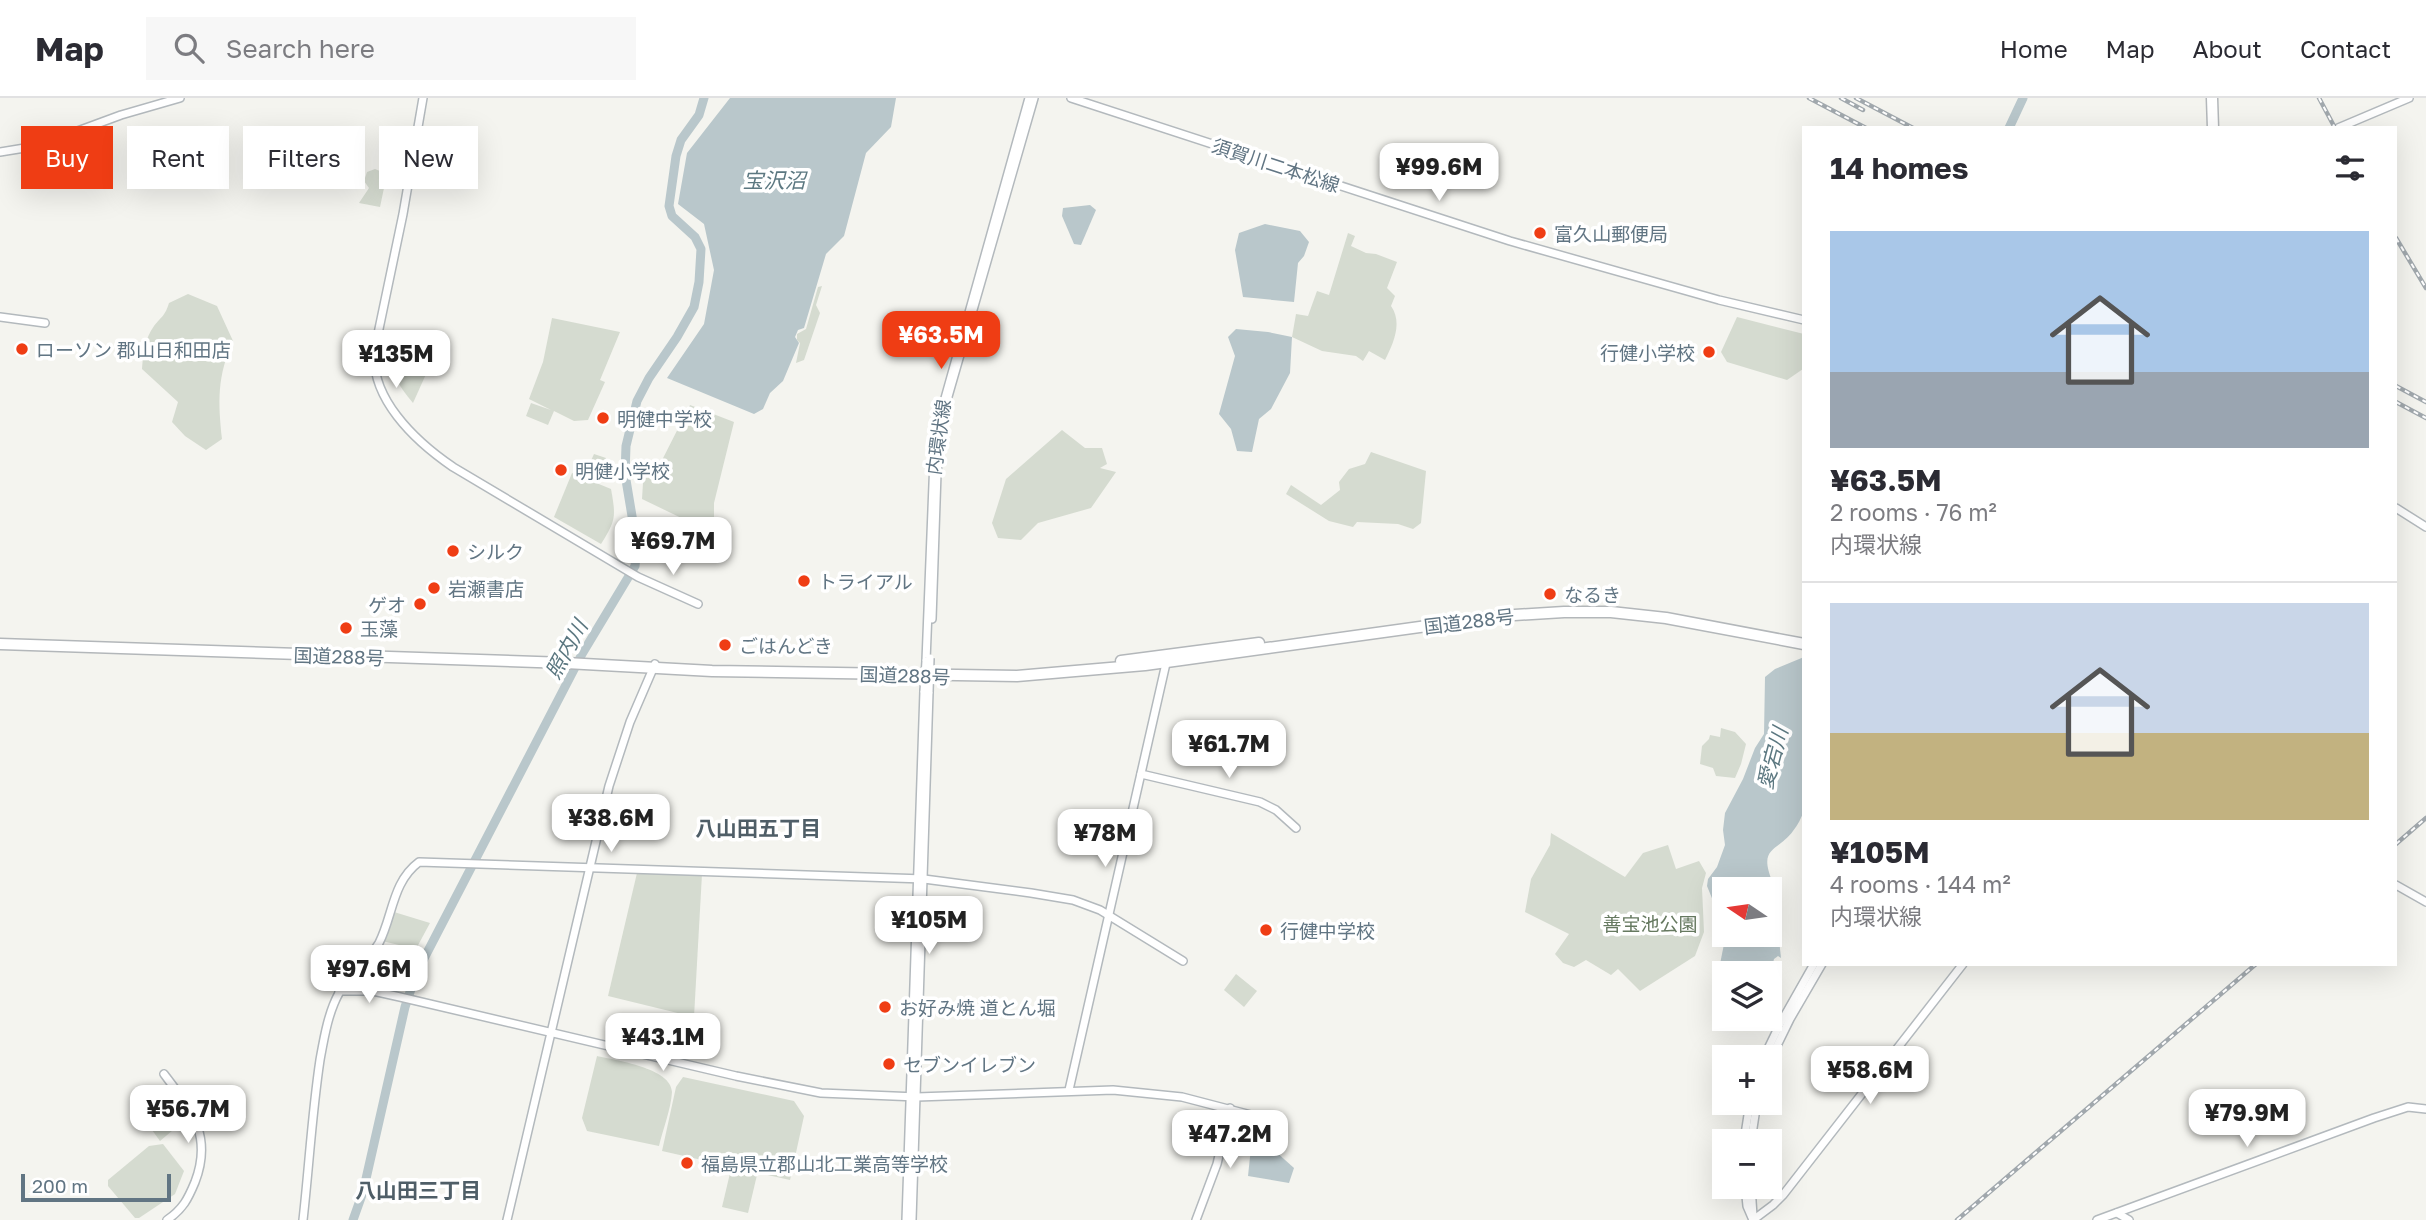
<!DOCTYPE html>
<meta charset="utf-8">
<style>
:root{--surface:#fff;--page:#f7f7f7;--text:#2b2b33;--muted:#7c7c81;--line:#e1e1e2;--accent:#ef3d14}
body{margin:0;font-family:"Golos Text","Noto Sans JP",sans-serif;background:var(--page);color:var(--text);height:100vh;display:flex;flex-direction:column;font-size:26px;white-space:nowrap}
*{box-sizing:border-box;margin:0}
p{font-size:23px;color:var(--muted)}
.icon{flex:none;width:38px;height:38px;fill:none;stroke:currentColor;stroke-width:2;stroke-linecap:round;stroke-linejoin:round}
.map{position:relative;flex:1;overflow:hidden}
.side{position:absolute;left:1802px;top:28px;width:595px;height:840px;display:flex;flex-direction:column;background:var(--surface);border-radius:0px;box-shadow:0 7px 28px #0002}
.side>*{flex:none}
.guide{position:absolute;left:21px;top:28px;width:665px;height:63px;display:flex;gap:14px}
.needle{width:46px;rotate:283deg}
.controls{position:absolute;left:1712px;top:779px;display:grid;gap:14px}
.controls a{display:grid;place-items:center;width:70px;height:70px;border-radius:0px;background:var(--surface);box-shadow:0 7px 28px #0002;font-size:35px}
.scale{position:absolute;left:21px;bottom:18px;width:150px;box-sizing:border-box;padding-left:7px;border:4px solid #617583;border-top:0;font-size:19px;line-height:24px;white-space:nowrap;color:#617583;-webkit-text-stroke:5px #fff;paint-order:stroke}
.price{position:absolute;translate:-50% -60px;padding:0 16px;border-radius:14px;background:#fff;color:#222;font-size:23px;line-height:46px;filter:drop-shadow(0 2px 4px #0008)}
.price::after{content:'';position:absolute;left:50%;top:42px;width:21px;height:16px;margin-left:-10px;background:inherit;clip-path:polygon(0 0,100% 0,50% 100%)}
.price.active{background:var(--accent);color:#fff}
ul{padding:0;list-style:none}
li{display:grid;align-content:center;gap:14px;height:371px;padding:0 28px}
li+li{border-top:2px solid var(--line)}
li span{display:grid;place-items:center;height:217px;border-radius:0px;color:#555}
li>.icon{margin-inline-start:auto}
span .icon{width:126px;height:126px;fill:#fffc;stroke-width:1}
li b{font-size:30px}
h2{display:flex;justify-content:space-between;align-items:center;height:84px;padding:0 28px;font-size:30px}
.tag{padding:0 24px;border-radius:0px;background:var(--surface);box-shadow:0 7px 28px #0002;font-size:24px;line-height:63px}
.tag.active{background:var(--accent);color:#fff}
header{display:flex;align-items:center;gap:42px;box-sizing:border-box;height:98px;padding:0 35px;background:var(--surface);border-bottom:2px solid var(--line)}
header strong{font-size:33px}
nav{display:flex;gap:38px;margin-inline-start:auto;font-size:24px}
.search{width:490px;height:63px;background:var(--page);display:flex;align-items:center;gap:18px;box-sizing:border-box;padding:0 24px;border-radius:0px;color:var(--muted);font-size:26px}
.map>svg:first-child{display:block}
.green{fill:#d5dbd0}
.water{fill:#b9c7cb}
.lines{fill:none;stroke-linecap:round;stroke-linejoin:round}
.river{stroke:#b9c7cb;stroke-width:9}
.secondary-casing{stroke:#b3b9bd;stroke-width:10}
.highway-casing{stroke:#b3b7ba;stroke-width:13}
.secondary{stroke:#fff;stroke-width:7}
.highway{stroke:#fff;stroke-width:10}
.rail-casing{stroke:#a1a8ad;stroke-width:4.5}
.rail{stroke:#fff;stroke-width:2;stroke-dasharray:5;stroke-linecap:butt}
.secondary-bridge-casing{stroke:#b3b9bd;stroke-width:10;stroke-linecap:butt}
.secondary-bridge{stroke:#fff;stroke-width:7}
.poi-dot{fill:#ef3d14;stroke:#fff;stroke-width:2.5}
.labels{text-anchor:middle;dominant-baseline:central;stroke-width:7;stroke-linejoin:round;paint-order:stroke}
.street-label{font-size:19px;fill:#617583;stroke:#fff}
.poi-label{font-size:19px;fill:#617583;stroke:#fff;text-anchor:start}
.park-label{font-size:19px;fill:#667960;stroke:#fff}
.water-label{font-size:21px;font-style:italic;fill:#5c7881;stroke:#fff}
.neighbourhood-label{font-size:21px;font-weight:bold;fill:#4f5e67;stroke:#fff}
</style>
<header>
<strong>Map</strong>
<div class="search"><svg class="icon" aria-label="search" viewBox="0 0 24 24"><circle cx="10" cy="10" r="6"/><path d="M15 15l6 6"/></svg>Search here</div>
<nav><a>Home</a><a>Map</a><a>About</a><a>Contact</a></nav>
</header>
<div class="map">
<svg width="2426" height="1122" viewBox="0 0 2426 1122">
<rect width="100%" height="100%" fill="#f4f4ef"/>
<g class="green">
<path d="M375,71L387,76L380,109L359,105L369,90L364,83L367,74Z"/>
<path d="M1348,135L1355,138L1351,148L1366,155L1376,156L1397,164L1387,190L1395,198L1391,208C1403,225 1393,246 1385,262L1369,253L1363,263L1356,258L1322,253L1292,239L1296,216L1308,218L1317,193L1329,197Z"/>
<path d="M822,188L816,207L820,215L804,262L796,265L800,245L797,242V236L806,231L818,189Z"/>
<path d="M188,196L217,208L233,243C217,278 218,304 222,341L206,352L185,338L172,324L178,304L142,271C143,257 145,240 154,228C162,218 165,218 169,205Z"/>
<path d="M1737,219L1804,236L1803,271L1787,282L1727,264L1721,254Z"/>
<path d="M552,220L620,234L600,282L605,284L588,322L574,323L554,313L548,327L526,318L531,305L551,312L529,301L543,264Z"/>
<path d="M396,245L436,254L413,305C396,285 389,272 396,245Z"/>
<path d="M690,307L734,324L714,405V430L700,429L642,401L644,369L656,374Z"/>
<path d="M1062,332L1085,350H1102L1107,366L1100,370L1116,374L1091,410L1038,425L1021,442L998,440L992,425L1006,381Z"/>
<path d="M1371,354L1426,373L1421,425L1413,431L1398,426L1357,424L1353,429L1329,423L1286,396L1291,387L1321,407L1340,392L1339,384L1349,371L1365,366Z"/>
<path d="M594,356L606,360L596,384L584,378Z"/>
<path d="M572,375L611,391C616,419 616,422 601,446L554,419Z"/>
<path d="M1721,630L1735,634L1746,646L1741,666L1735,680L1716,678L1713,670L1700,666L1702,648L1709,641L1710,637L1720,639Z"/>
<path d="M1551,735L1625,779L1643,755L1668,747L1676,771L1699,763L1706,775L1702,790L1704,834L1695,858L1640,893L1618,871L1611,877L1586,862L1574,869L1563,865L1555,856L1569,836L1525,814L1531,781L1550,747Z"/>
<path d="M637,775L702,776L694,919L608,898Z"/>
<path d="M394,814L430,825L416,851L382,843L391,815Z"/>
<path d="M1236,876L1257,893L1244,909L1224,892Z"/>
<path d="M597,958C614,962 672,970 672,994C671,1011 663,1031 659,1048L587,1033L582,1020Z"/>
<path d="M683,979L794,1003L804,1018L790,1082L662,1053L676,989Z"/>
<path d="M171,1017L179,1027L160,1043L152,1032Z"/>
<path d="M163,1046L184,1073L175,1096L139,1120H135L108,1088V1082L149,1048Z"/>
<path d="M731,1071L757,1077L748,1115L722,1109Z"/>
</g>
<g class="water">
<path d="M730,0H896L891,29L866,55L844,138L826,156L804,230L798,232L795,239L799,245L783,283L770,295L763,311L754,316L667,280L704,226L714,172L704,126L678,106L687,55Z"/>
<path d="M1090,107L1096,112L1081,147L1074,146L1062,118L1063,110Z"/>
<path d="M1265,126L1300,133L1309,144L1304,158L1298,165L1294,204L1243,199L1235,152L1239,135Z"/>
<path d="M1236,231L1268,234L1292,239L1290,275L1271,311L1259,321L1252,354L1237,353L1231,331L1219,316L1235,258L1228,239Z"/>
<path d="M1804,559V713C1801,720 1798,727 1793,733C1778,754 1757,748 1773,785L1781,860L1778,858L1774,861L1769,883V875H1724V878L1720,866L1725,841L1735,837L1769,836V791H1724V835L1715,837L1713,832L1723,817L1718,815L1707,788L1708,781L1717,769L1725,747L1723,732L1725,715L1743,681L1755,650L1764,636L1765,579L1775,571Z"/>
<path d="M1256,1036L1294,1070L1289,1085L1248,1078L1252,1040Z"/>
</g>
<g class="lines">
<g class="river">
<path d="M2009,30L2023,0"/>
<path d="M353,1122L363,1094L405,909L416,876L582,556L635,468L637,448L625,376L626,348L637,303L649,280L677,239L694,209L699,184L701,151L695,139L672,118L669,108L676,58L681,42L699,17L704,0"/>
</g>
<defs>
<g id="secondary">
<path d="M423,0L403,116L375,250C368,299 415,343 453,369L638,479L698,506"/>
<path d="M1071,0L1510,143L1719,202L1804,222"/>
<path d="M2338,30L2409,0"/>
<path d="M0,54L37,48L121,17L180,0"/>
<path d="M0,219L45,225"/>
<path d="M945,309L1034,0"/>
<path d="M2396,410L2426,429"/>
<path d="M932,521L937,375L942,320"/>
<path d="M926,563L935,336L1029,0"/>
<path d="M1141,676L1260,704L1276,712L1296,730"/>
<path d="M2396,787L2426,804"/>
<path d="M339,893H373L400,899L736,978L821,995L917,999L1113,992L1182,999L1251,1017"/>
<path d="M1764,959L1780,926L1814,866"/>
<path d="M1769,964L1790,921L1822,866"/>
<path d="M164,976C191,1012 213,1037 195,1084C188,1101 183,1111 167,1122"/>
<path d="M1069,992L1167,561"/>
<path d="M1744,1043L1750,1004"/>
<path d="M1751,1043L1757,1004"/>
<path d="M1745,1088L1747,1108L1753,1122"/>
<path d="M1751,1088L1753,1118"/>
<path d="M2117,1115L2129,1122"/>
<path d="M303,1122C309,1069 312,1015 320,962C324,940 328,915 339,895C348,876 368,863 379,845C393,818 392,784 419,764L924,781L1031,795L1073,802L1100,812L1183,863"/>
<path d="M507,1122L609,688L630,624L655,566"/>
<path d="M906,1122L924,593"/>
<path d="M912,1122L929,594"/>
<path d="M1196,1122L1217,1066L1230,1010"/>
<path d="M1753,1122L1773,1107L1783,1097L1963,866"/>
<path d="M2097,1122L2374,1020L2408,1009L2426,1011"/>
</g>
<g id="highway">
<path d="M2212,0L2213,30"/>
<path d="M0,546L566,565L712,573L1017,578L1145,567L1499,518L1564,514H1611L1666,520L1804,546"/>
<path d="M1121,563L1259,545"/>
</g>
</defs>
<use href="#secondary" class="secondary-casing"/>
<use href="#highway" class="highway-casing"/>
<use href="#secondary" class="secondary"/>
<use href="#highway" class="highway"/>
<defs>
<g id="rail">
<path d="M1809,0L1866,30"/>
<path d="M1841,0L1863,12"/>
<path d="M1856,0L1913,30"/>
<path d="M2319,0L2335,30"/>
<path d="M2396,140L2426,190"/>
<path d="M2396,288L2426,304"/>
<path d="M2396,304L2426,320"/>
<path d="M2396,746L2426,720"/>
<path d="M1957,1122L2256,866"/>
</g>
</defs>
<use href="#rail" class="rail-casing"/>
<use href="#rail" class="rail"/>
<defs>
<g id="secondary-bridge">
<path d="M924,593L926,563"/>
<path d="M929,594L930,560"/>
</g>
</defs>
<use href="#secondary-bridge" class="secondary-bridge-casing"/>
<use href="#secondary-bridge" class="secondary-bridge"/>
</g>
<g class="poi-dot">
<circle cx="1540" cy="135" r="7"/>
<circle cx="22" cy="251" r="7"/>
<circle cx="1709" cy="254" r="7"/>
<circle cx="603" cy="320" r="7"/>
<circle cx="561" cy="372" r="7"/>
<circle cx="453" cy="453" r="7"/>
<circle cx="804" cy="483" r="7"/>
<circle cx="434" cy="490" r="7"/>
<circle cx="1550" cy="496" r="7"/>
<circle cx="420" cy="506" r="7"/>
<circle cx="346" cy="530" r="7"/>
<circle cx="725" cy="547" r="7"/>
<circle cx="1266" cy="832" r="7"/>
<circle cx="885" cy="909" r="7"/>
<circle cx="889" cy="966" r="7"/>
<circle cx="687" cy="1065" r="7"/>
</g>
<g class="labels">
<g class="street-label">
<text transform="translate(1276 67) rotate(18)">須賀川二本松線</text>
<text transform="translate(938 339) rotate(-82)">内環状線</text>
<text transform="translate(1469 523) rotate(-7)">国道288号</text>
<text transform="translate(339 558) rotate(2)">国道288号</text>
<text transform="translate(905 577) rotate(2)">国道288号</text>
</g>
<g class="poi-label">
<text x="1554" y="135">富久山郵便局</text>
<text x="36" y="251">ローソン 郡山日和田店</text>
<text x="1695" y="254" text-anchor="end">行健小学校</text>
<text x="617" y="320">明健中学校</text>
<text x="575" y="372">明健小学校</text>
<text x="467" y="453">シルク</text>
<text x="818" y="483">トライアル</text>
<text x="448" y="490">岩瀬書店</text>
<text x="1564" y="496">なるき</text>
<text x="406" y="506" text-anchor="end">ゲオ</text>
<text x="360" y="530">玉藻</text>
<text x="739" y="547">ごはんどき</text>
<text x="1280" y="832">行健中学校</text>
<text x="899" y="909">お好み焼 道とん堀</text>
<text x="903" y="966">セブンイレブン</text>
<text x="701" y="1065">福島県立郡山北工業高等学校</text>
</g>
<g class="park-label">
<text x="1650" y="825">善宝池公園</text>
</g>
<g class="water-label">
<text x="774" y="82">宝沢沼</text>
<text transform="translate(566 551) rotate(-61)">照内川</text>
<text transform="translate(1772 660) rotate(-75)">愛宕川</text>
</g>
<g class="neighbourhood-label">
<text x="758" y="730">八山田五丁目</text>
<text x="418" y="1092">八山田三丁目</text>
</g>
</g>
</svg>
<div class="controls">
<a><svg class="needle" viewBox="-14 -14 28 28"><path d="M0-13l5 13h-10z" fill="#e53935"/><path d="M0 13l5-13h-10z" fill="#7c7c81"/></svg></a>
<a><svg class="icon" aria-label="layers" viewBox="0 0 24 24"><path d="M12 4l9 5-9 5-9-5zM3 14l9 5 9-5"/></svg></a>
<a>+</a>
<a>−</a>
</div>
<div class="scale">200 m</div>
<b class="price" style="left:1439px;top:105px">¥99.6M</b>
<b class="price active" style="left:941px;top:273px">¥63.5M</b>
<b class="price" style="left:396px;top:292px">¥135M</b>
<b class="price" style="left:673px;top:479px">¥69.7M</b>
<b class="price" style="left:1229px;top:682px">¥61.7M</b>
<b class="price" style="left:611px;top:756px">¥38.6M</b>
<b class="price" style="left:1105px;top:771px">¥78M</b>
<b class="price" style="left:929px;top:858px">¥105M</b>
<b class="price" style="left:369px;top:907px">¥97.6M</b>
<b class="price" style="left:663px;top:975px">¥43.1M</b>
<b class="price" style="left:1870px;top:1008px">¥58.6M</b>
<b class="price" style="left:188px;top:1047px">¥56.7M</b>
<b class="price" style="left:2247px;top:1051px">¥79.9M</b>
<b class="price" style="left:1230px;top:1072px">¥47.2M</b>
<div class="guide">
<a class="tag active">Buy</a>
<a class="tag">Rent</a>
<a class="tag">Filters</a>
<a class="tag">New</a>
</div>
<section class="side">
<h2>14 homes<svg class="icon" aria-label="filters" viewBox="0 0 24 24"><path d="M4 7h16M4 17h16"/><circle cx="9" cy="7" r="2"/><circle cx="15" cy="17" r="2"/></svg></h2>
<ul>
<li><span style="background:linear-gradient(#a9c7e8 65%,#9aa5b1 0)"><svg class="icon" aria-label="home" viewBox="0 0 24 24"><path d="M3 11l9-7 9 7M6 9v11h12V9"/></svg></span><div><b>¥63.5M</b><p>2 rooms · 76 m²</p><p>内環状線</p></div></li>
<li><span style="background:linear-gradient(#c9d6e8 60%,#c2b280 0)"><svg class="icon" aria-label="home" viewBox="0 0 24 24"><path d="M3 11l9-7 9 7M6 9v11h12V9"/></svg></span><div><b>¥105M</b><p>4 rooms · 144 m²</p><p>内環状線</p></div></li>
</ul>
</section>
</div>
